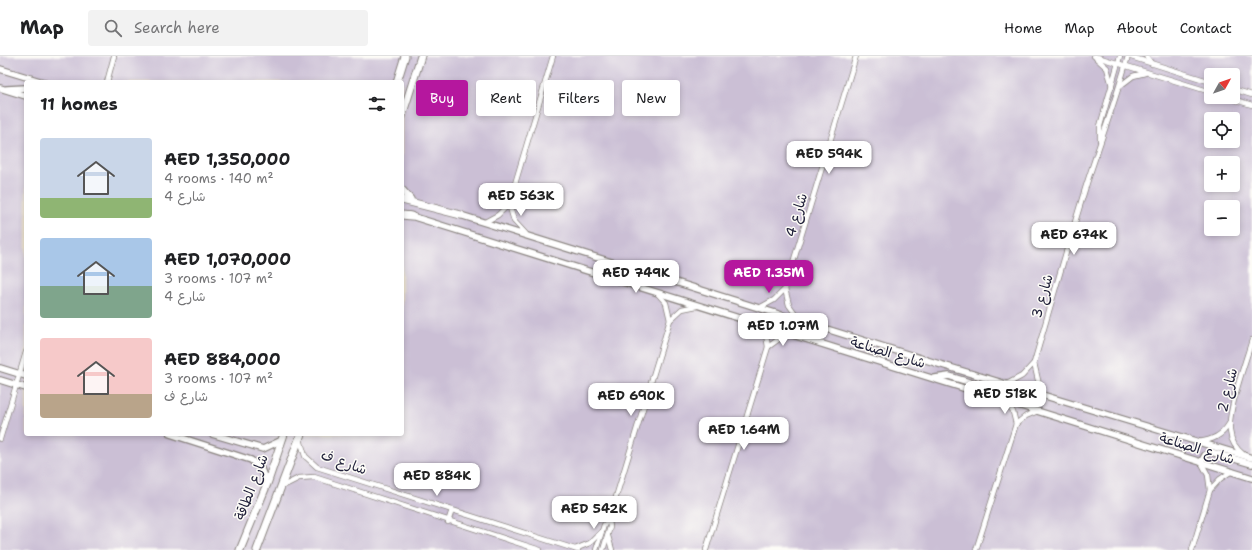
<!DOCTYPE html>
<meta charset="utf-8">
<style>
:root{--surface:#fff;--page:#f2f2f2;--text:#202124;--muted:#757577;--line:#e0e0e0;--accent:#b5179e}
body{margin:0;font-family:"Shantell Sans","Playpen Sans Arabic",sans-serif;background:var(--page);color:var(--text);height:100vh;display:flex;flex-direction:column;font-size:15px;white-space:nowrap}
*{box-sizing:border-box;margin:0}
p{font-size:13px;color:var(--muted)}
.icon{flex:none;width:22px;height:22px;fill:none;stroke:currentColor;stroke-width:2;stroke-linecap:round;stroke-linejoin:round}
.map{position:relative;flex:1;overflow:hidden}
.drawer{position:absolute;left:24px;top:24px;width:380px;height:356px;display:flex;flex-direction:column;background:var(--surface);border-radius:4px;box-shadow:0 2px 6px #0003}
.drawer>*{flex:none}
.hud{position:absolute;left:416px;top:24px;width:380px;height:36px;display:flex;gap:8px}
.needle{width:26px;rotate:50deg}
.controls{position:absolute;left:1204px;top:12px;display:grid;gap:8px}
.controls a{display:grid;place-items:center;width:36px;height:36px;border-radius:4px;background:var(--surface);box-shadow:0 2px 6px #0003;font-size:20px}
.price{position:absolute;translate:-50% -34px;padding:0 9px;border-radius:8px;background:#fff;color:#222;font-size:13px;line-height:26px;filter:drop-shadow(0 1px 2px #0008)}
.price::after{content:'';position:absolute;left:50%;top:24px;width:12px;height:9px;margin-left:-6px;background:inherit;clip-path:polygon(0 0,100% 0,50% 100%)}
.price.selected{background:var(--accent);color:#fff}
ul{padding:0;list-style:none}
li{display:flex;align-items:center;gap:12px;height:100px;padding:0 16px}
li span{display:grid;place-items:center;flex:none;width:112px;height:80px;border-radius:4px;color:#555}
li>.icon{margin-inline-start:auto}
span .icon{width:48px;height:48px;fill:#fffc;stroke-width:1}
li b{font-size:17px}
h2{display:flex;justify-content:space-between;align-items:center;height:48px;padding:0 16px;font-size:17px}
.pill{padding:0 14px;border-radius:4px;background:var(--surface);box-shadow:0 2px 6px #0003;font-size:14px;line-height:36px}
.pill.selected{background:var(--accent);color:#fff}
header{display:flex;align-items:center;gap:24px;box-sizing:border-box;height:56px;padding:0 20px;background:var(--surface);border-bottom:1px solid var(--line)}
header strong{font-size:19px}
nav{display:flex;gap:22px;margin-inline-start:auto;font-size:14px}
.search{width:280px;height:36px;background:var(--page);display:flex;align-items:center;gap:10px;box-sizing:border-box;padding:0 14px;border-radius:4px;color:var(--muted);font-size:15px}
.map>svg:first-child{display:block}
.industrial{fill:#cbbfd5;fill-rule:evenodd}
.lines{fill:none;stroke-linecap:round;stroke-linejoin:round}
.minor-casing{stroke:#88827e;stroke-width:6}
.tertiary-casing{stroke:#88827e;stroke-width:8}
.primary-casing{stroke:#88827e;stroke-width:9}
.minor{stroke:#fff;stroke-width:4.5}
.tertiary{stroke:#fff;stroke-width:5.5}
.primary{stroke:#fff;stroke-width:7}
.labels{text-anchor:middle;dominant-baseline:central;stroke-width:3;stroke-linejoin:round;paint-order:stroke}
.street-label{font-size:14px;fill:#22223b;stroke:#fdfcf7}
</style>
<header>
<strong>Map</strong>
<div class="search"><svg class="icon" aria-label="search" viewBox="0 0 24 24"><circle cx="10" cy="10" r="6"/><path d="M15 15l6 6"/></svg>Search here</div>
<nav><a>Home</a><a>Map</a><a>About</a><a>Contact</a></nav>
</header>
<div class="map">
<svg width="1252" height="494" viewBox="0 0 1252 494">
<rect width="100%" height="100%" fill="#fdfcf7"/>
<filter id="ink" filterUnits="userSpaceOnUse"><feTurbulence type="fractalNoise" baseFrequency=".025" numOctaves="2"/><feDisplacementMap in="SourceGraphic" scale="8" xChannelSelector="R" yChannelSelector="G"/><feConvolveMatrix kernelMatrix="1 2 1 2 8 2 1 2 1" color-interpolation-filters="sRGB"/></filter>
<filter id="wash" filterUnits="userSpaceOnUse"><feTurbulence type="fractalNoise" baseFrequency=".012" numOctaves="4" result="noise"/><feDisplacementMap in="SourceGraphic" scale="16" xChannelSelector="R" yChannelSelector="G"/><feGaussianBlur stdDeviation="0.9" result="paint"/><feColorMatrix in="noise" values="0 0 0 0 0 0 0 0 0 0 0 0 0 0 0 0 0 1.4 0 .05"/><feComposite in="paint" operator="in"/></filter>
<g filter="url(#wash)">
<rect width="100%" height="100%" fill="#eee1c2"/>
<path class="industrial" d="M0,0H1252V494H0ZM1211,19H1233V41H1211ZM26,26H402V378H26ZM1211,63H1233V85H1211ZM1211,107H1233V129H1211ZM1211,151H1233V173H1211Z"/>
</g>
<g filter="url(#ink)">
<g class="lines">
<defs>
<g id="minor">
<path d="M1094,0L1211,36"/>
<path d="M1128,0L1211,26"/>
<path d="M1146,0L1152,8"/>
<path d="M1096,2L1107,12L1112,30"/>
<path d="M107,26L114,0"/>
<path d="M1120,30L1133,20L1145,17"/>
<path d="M1233,33L1252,39"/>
<path d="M1226,41L1252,49"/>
<path d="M1100,84V70L1120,0"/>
<path d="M485,166L498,159L509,148"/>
<path d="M526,178L514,165L509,148L553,0"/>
<path d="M785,233L789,249L799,263"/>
<path d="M657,237L666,247L670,264"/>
<path d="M761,251L774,244L785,233L856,0"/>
<path d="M768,291L779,283L792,278"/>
<path d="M1034,307L1041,337"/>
<path d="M1007,328L1022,320L1034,307C1051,248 1068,188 1086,130C1100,86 1116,44 1128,0"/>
<path d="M1016,368L1026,360L1038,355"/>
<path d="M0,383L26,296"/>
<path d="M300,383L305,400L317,411L578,494"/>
<path d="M1199,386C1212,384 1222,380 1229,368"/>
<path d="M1244,399C1236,393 1231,385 1230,375C1227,357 1246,304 1252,284"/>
<path d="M1201,406L1208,419L1210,434"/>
<path d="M283,430L299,422L314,421L540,494"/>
<path d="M448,466L452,454"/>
<path d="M608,480L612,494"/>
<path d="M575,493L590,487L602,475"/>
<path d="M596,494L604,469L609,464"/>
<path d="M603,494L610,471L609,464L670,264L682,253L697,250"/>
<path d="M706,494L768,291L766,279L758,268"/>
<path d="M976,494L1016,368L1013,356L1006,345"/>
<path d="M1192,494L1210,434L1220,423L1232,415"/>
</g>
<g id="tertiary">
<path d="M0,13L43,26"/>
<path d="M0,32L26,40"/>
<path d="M7,33L26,32"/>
<path d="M457,158L939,308L1252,402"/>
<path d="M408,159L1252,422"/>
<path d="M0,312L26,320"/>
<path d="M935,322L949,320L1034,346L1039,344L1041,337"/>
<path d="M0,324L26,332"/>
<path d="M170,378L251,404L261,413L267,428"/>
<path d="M212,378L263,393L282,384"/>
<path d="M1201,406L1205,399L1211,396L1252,408"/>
</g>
<g id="primary">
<path d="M397,26L405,0"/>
<path d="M402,60L421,0"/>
<path d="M402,134L410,143"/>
<path d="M402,144L461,159"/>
<path d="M402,159L411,160"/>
<path d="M240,494L267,428L284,378"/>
<path d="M257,494L301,378"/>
</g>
</defs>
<use href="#minor" class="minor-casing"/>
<use href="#tertiary" class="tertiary-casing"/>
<use href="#primary" class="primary-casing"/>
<use href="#minor" class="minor"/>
<use href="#tertiary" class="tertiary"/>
<use href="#primary" class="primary"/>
</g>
</g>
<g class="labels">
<g class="street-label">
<text transform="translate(796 159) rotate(-73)">شارع 4</text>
<text transform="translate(1042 240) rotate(-74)">شارع 3</text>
<text transform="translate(888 296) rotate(17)">شارع الصناعة</text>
<text transform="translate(1227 334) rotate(-76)">شارع 2</text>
<text transform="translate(1197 392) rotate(17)">شارع الصناعة</text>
<text transform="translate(344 406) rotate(20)">شارع ف</text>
<text transform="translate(251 431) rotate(-69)">شارع الطاقة</text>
</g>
</g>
</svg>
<div class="controls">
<a><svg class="needle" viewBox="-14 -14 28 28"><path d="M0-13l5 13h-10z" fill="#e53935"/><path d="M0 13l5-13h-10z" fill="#757577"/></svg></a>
<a><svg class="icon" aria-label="locate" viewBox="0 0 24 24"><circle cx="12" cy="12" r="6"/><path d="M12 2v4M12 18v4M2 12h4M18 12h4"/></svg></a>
<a>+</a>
<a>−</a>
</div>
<b class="price" style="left:829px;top:119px">AED 594K</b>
<b class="price" style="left:521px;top:161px">AED 563K</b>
<b class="price" style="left:1074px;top:200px">AED 674K</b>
<b class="price" style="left:636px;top:238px">AED 749K</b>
<b class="price selected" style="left:769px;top:238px">AED 1.35M</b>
<b class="price" style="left:783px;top:291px">AED 1.07M</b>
<b class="price" style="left:1005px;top:359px">AED 518K</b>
<b class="price" style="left:631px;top:361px">AED 690K</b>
<b class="price" style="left:744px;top:395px">AED 1.64M</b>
<b class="price" style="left:437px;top:441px">AED 884K</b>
<b class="price" style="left:594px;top:474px">AED 542K</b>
<div class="hud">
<a class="pill selected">Buy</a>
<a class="pill">Rent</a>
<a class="pill">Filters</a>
<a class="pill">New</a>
</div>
<section class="drawer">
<h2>11 homes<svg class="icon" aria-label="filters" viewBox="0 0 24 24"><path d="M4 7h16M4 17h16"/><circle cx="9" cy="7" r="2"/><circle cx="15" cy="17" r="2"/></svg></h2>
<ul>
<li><span style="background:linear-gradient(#c9d6e8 75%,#8fb573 0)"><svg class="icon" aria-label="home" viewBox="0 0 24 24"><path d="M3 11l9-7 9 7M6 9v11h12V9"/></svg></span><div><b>AED 1,350,000</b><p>4 rooms · 140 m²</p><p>شارع 4</p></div></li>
<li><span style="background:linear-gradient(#a9c7e8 60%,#7fa58c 0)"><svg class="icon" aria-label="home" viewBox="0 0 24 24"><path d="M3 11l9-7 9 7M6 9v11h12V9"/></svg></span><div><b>AED 1,070,000</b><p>3 rooms · 107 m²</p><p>شارع 4</p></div></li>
<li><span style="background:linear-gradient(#f6c9c9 70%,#b9a48a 0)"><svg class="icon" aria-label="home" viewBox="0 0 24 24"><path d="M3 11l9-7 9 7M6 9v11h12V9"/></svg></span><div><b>AED 884,000</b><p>3 rooms · 107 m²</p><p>شارع ف</p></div></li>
</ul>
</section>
</div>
